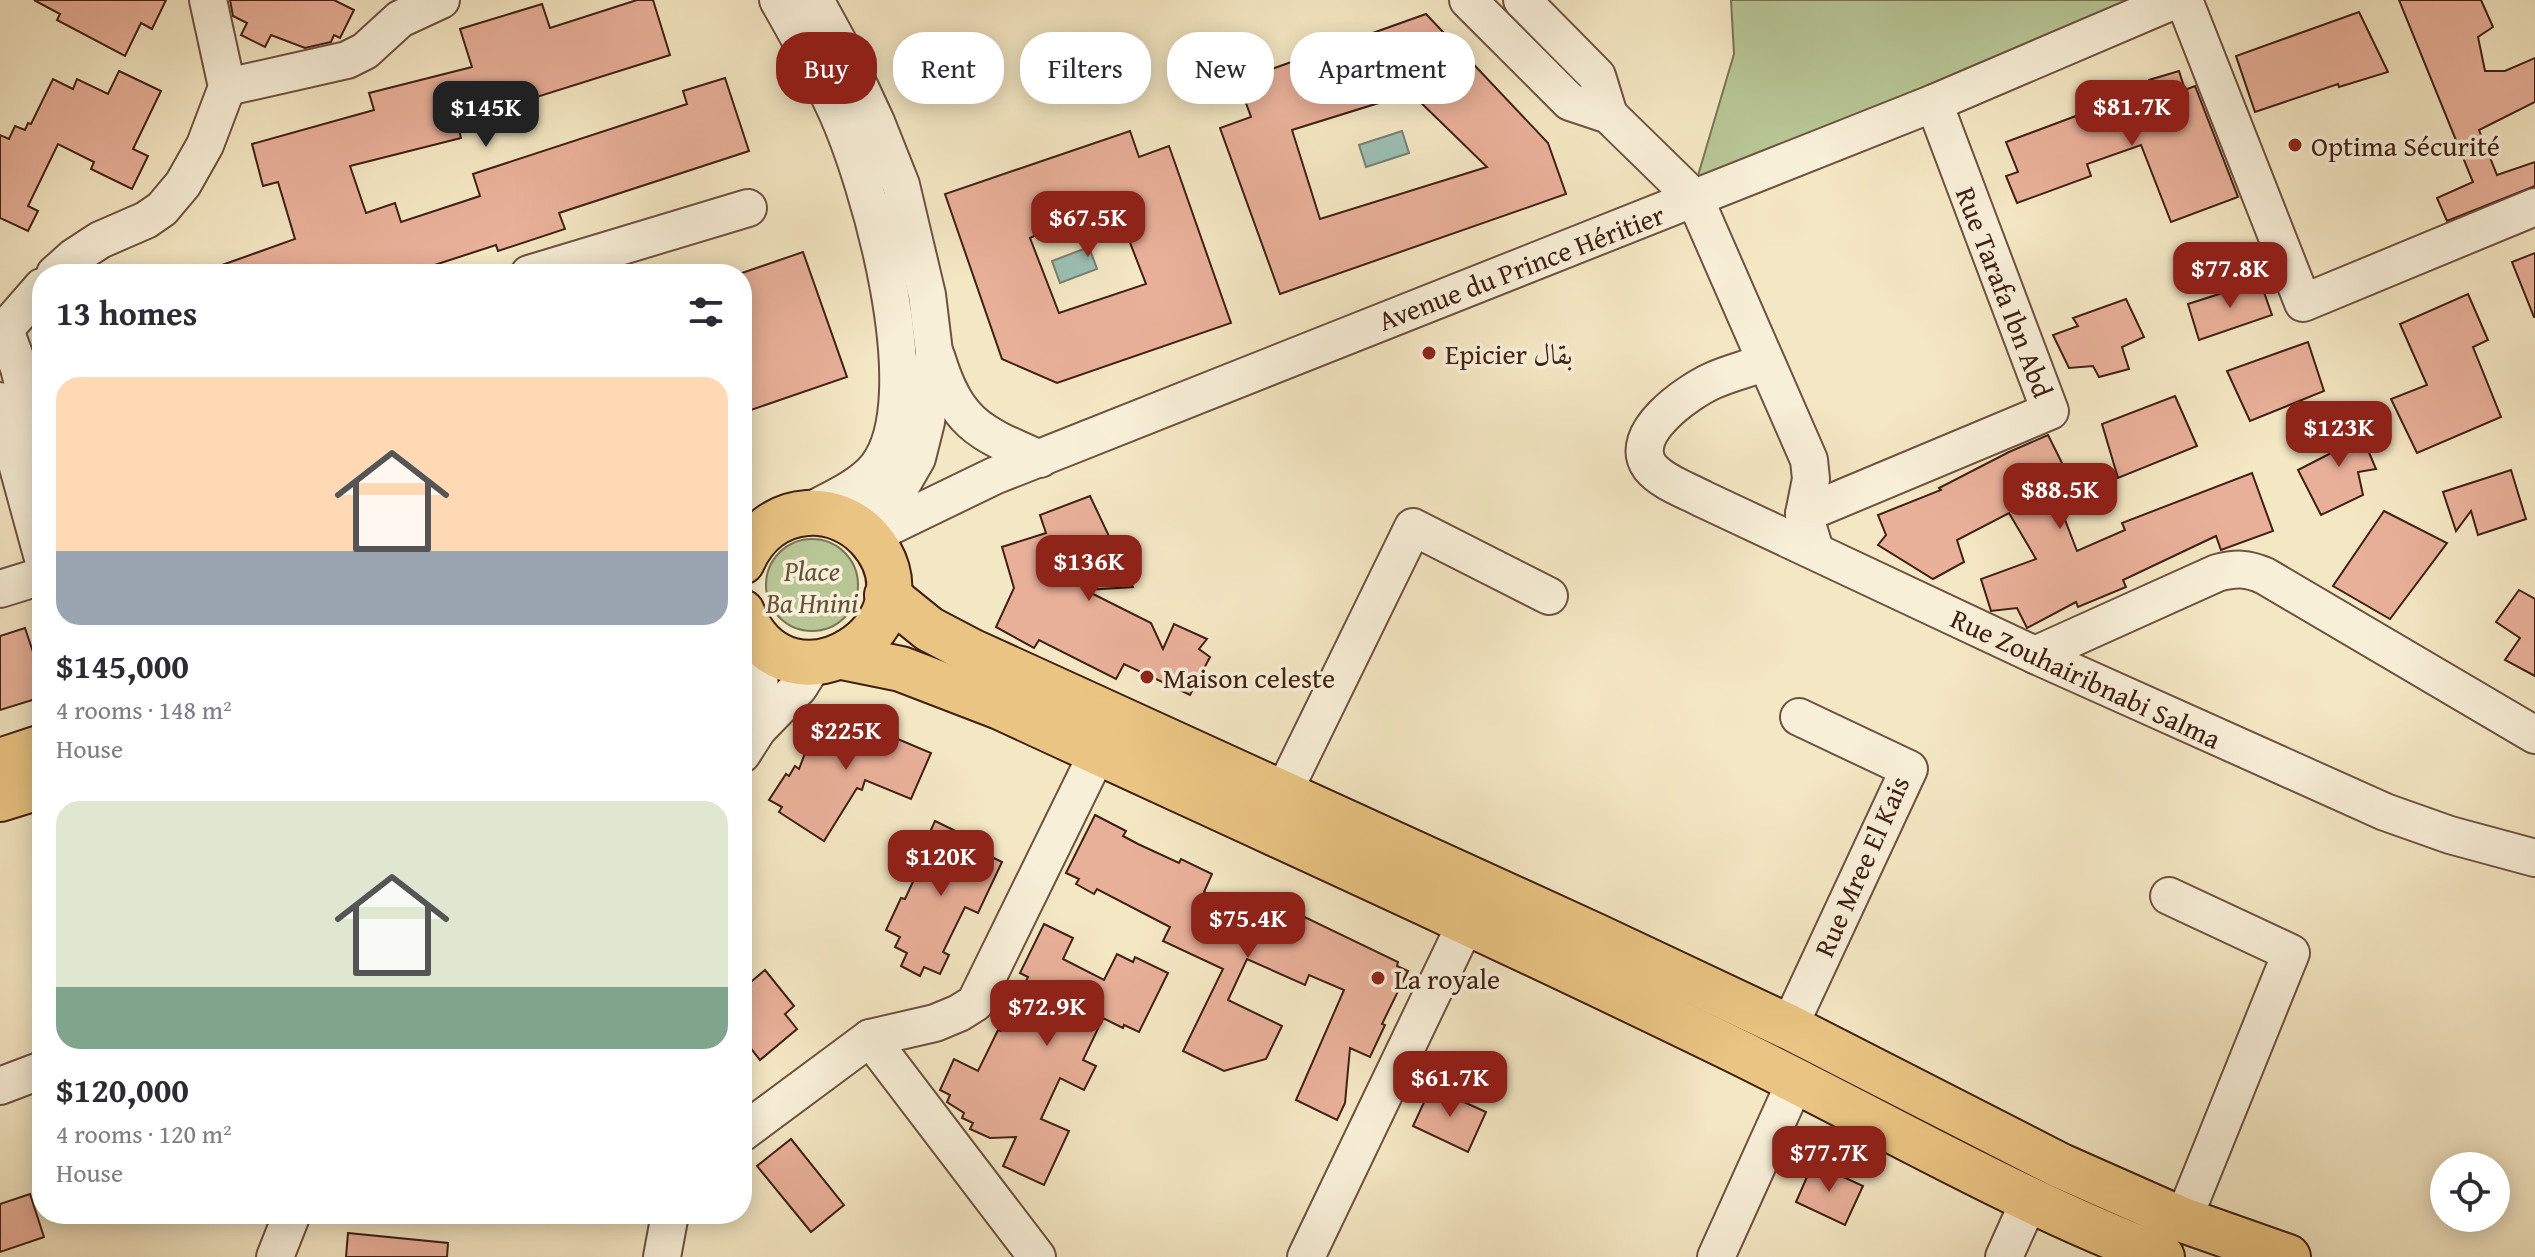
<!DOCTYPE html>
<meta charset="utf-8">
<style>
:root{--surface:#fff;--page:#f2f2f3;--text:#2b2b33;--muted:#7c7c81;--accent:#8f2418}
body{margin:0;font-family:"Gentium Book Plus",Amiri,serif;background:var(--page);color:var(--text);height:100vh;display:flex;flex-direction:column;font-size:30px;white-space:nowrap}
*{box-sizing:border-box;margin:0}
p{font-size:26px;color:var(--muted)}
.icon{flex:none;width:44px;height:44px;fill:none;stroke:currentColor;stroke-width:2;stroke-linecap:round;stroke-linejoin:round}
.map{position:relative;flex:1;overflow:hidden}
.drawer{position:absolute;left:32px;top:264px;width:720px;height:960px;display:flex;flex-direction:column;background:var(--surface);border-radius:32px;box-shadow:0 4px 20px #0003}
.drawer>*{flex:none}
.top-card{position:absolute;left:776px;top:32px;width:760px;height:72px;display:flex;gap:16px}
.fabs{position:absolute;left:2430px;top:1152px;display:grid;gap:16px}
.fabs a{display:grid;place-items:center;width:80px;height:80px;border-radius:50%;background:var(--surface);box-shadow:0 4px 20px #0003;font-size:40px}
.price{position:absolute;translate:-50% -68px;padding:0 18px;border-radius:16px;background:var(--accent);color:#fff;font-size:26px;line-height:52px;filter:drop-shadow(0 2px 4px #0008)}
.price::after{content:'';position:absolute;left:50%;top:48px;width:24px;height:18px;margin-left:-12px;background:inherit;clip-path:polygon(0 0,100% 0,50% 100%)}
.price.on{background:#222;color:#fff}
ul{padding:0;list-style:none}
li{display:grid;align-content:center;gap:16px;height:424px;padding:0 24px}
li span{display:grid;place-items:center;height:248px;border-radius:24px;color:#555}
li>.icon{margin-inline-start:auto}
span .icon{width:144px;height:144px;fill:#fffc;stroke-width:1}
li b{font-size:34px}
h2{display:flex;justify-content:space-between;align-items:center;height:96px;padding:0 24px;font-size:34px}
.tag{padding:0 28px;border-radius:32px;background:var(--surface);box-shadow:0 4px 20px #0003;font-size:28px;line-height:72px}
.tag.on{background:var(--accent);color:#fff}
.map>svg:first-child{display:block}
.green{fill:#b8c696;stroke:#7c7354;stroke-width:2}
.water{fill:#9cc0b4;stroke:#778074;stroke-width:2}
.building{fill:#e9b099;stroke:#402013;stroke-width:2;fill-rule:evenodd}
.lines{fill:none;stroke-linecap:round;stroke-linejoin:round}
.minor-casing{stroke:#6d523f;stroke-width:40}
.major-casing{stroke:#402013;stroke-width:48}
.minor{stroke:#f8efd8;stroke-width:36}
.major{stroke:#eac482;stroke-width:44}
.poi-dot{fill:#8f2418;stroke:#f8efd8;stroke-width:3}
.labels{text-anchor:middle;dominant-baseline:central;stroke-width:7;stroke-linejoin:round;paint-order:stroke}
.poi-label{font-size:28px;fill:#402013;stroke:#f8efd8;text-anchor:start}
.street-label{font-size:28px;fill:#402013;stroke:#f8efd8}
.park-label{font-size:28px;font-style:italic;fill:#64523a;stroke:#f8efd8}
</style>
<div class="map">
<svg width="2535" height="1257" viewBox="0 0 2535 1257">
<rect width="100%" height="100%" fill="#f4e7c3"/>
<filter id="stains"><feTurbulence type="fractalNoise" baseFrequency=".0025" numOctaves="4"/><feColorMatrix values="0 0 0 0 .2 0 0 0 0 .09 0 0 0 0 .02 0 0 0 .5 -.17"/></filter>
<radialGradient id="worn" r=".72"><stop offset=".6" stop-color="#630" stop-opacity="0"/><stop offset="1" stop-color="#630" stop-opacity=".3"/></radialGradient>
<g class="green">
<path d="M1731,0H2139L1694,189L1734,54Z"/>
<circle cx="812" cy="585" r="46"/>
</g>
<g class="water">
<path d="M1402,131L1409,153L1366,167L1359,145Z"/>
<path d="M1089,247L1097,269L1060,283L1052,261Z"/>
</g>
<g class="building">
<path d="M34,0H166L152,29L141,23L125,56L57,20L60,14Z"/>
<path d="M230,0H334L354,10L340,38L334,35L331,42L305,48L271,35L265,47L241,35L247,23L233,16Z"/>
<path d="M637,0H653L670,55L457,122L461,138L350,166L366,213L395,203L401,222L480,196L473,174L687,104L683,91L725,78L749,151L559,213L565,229L498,251L496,245L407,274H209L208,270L295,239L278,182L263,186L252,144L374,110L369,93L472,67L460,29L542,4L550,28Z"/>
<path d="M2399,0H2481L2493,27L2478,37L2485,71H2505L2535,58V102L2479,130L2497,175L2535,162V186L2447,221L2437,198L2473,182Z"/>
<path d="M2359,12L2388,72L2339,87L2338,84L2255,112L2236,56Z"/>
<path d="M1426,14L1548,143L1566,194L1280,294L1220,128L1251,117L1238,81ZM1411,93L1487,167L1320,219L1292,130Z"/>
<path d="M119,71L161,91L133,149L148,156L132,189L91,169L94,162L58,144L28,206L38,211L28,231L0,218V135L9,139L15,126L25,130L28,123L31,124L53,79L73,89L77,79L108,94Z"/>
<path d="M2179,71L2185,90L2195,86L2238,197L2171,222L2141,145L2087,164L2091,176L2017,203L2006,176L2018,172L2006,142L2151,88L2149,80Z"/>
<path d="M1130,131L1139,157L1169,146L1231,323L1057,383L1002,359L945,194ZM1112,196L1146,284L1059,313L1030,238Z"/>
<path d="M803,252L847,377L742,413V273Z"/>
<path d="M2535,253V317H2534L2512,262Z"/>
<path d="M2260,281L2272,315L2199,340L2188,304Z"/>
<path d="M2468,294L2488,340L2473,347L2501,417L2417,453L2391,399L2427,385L2400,324Z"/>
<path d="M2126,299L2144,337L2122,347L2129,369L2099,377L2093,366L2069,368L2053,335L2078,326L2073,318Z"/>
<path d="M2308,342L2324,391L2250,421L2227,371Z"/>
<path d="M2175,396L2197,446L2118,478L2102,424Z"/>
<path d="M2354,417L2376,469L2358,472L2363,495L2321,515L2298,470L2337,450L2326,429Z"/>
<path d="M2048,435L2077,493L2057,499L2077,551L2125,530L2122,523L2252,473L2273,531L2221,550L2216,536L2123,580L2126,587L2078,607L2076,602L2027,628L2017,608L1991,611L1981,579L2036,559L2009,513L1957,540L1964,562L1933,579L1878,545L1886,535L1878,515L1941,490L1939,488L2009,452Z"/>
<path d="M2511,470L2526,519L2478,535L2471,511L2456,531L2443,492Z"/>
<path d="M1090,496L1133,587L1085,590L1151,623L1163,649L1174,624L1207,639L1199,649L1210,657L1190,695L1124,664L1116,679L1039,640L1034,648L996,627L1014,588L1002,547L1046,533L1040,515Z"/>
<path d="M2384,511L2447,543L2390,619L2333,586Z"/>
<path d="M2519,590L2535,599V676L2505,660L2520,638L2496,622Z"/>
<path d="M25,628L42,679V697L0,710V636Z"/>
<path d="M829,710L931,753L911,799L865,780L862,790L857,788L824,841L779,812L782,807L769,800L786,774L789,776L795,766L799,769L817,722L823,725Z"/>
<path d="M1095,815L1126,831L1123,836L1138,844L1179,863L1181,859L1212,874L1204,892L1239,907L1245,895L1257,901L1259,895L1398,962L1397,966L1408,971L1382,1024L1385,1025L1370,1057L1350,1048L1345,1103L1337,1120L1296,1100L1344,990L1309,975L1305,985L1247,959L1228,1000L1282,1026L1266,1059L1224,1071L1183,1051L1223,969L1163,941L1170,927L1097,889L1094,894L1076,884L1079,879L1066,873Z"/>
<path d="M935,821L970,838L967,845L1002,862L978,913L965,907L943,952L949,955L940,974L924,967L920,976L901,966L907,953L895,947L900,937L886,930L901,898L905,899L929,847L924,845Z"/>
<path d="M1044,924L1073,938L1063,959L1104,980L1117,954L1133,962L1135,957L1168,973L1139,1032L1124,1025L1123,1028L1103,1018L1083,1060L1096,1066L1084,1090L1060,1078L1041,1119L1069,1131L1044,1185L1003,1166L1016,1137L990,1138L970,1129L973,1123L962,1118L964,1113L947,1102L950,1095L940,1090L954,1059L978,1071L998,1030L1001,1031L1028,977L1020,973Z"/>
<path d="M765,970L794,1006L785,1014L797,1029L760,1060L742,1037V1000L751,992L746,986Z"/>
<path d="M1431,1087L1486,1112L1468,1152L1413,1126Z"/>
<path d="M791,1139L844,1205L811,1232L757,1166Z"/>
<path d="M1813,1163L1863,1186L1845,1225L1796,1202Z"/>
<path d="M30,1194L44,1237L0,1252V1204Z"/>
<path d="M348,1233L448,1243L447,1257H346Z"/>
</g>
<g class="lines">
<defs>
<g id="minor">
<path d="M778,0C798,35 818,71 835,108C869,181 931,398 877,467C860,488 830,500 806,513"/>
<path d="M815,0L844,53L876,122L901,185L927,295L934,352L926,422L917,458L894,498L858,526"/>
<path d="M1468,0L1570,102L1609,115L1695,199L1809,460L1811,479L1804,514L1815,550"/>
<path d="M1522,0L1597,76L1609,115"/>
<path d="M2184,0L2303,303L2535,207"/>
<path d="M227,87L347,60L365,51L400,19L441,0"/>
<path d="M55,274L74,257L100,240L146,220L162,209L183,184L205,145L227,87L208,0"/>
<path d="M529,274L748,208"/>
<path d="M5,330L19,368L42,461"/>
<path d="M0,335L42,287"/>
<path d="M936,356C957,424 978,432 1040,459"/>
<path d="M1765,362C1748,369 1729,373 1712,381C1688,392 1626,434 1650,467C1662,482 1686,490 1703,499L2035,655L2385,812L2450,835L2535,858"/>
<path d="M0,401L42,555"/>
<path d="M1804,514L2050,411L1934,103"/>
<path d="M868,537L994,476L1934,103L2175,0"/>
<path d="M0,589L42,576"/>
<path d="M753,632L760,663L758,729"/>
<path d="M2035,655L2217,573C2236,568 2247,568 2265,576L2535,735"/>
<path d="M742,754L758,729L799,687L814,663"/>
<path d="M1283,793L1413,527L1549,596"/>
<path d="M2169,896L2291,953L2183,1220"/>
<path d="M1789,1027L1909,769L1799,717"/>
<path d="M870,1038L1037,1257"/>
<path d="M0,1086L42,1070"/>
<path d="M742,1133L870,1038L935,1023L959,1013L975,1003L1098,752"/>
<path d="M275,1257L292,1214"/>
<path d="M662,1257L670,1214"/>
<path d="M1306,1257L1467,921"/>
<path d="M1716,1257L1796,1080"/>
<path d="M2004,1257L2030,1199"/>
</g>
<g id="major">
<path d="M742,562C754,534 777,515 807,513C830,511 853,521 868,537C946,622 789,727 742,612"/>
<path d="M887,595L929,629L971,651L1598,937L1789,1027L2061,1166L2183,1220L2288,1257"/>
<path d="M842,657L901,669L1000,707C1240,818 1482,927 1720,1043C1865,1113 2012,1200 2162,1257"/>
<path d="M0,761L42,747"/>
<path d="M0,799L42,786"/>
</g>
</defs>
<use href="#minor" class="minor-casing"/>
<use href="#major" class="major-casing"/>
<use href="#minor" class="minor"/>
<use href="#major" class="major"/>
</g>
<g class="poi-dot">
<circle cx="2295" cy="145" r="8"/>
<circle cx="1429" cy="353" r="8"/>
<circle cx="1147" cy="677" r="8"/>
<circle cx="1378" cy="978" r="8"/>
</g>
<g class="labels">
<g class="poi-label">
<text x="2311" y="145">Optima Sécurité</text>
<text x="1445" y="353">Epicier بقال</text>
<text x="1163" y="677">Maison celeste</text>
<text x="1394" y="978">La royale</text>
</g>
<g class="street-label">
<text transform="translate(1521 267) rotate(-21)">Avenue du Prince Héritier</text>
<text transform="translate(2005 292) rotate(69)">Rue Tarafa Ibn Abd</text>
<text transform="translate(2086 678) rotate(25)">Rue Zouhairibnabi Salma</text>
<text transform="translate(1861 866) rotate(-66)">Rue Mree El Kais</text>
</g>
<g class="park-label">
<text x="812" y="570">Place<tspan x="812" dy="32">Ba Hnini</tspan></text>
</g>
</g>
<rect width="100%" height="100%" filter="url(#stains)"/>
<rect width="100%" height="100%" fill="url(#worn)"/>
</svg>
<div class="fabs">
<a><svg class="icon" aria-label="locate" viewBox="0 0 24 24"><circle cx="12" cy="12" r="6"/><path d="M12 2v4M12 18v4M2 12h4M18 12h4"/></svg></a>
</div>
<b class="price" style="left:2132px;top:148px">$81.7K</b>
<b class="price on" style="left:486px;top:149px">$145K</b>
<b class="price" style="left:1088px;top:259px">$67.5K</b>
<b class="price" style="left:2230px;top:310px">$77.8K</b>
<b class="price" style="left:2339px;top:469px">$123K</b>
<b class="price" style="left:2060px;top:531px">$88.5K</b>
<b class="price" style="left:1089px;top:603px">$136K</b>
<b class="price" style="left:846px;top:772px">$225K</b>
<b class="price" style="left:941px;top:898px">$120K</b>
<b class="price" style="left:1248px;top:960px">$75.4K</b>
<b class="price" style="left:1047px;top:1048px">$72.9K</b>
<b class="price" style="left:1450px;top:1119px">$61.7K</b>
<b class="price" style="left:1829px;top:1194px">$77.7K</b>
<div class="top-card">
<a class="tag on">Buy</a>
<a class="tag">Rent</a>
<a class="tag">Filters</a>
<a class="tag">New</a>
<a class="tag">Apartment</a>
</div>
<section class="drawer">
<h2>13 homes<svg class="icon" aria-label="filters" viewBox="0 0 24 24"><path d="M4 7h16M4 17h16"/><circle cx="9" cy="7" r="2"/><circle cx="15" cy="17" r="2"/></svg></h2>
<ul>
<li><span style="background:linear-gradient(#ffd9b3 70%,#9aa5b1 0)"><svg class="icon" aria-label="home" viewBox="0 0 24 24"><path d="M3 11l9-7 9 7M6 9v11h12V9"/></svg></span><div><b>$145,000</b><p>4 rooms · 148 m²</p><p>House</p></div></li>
<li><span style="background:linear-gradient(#dfe7d0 75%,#7fa58c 0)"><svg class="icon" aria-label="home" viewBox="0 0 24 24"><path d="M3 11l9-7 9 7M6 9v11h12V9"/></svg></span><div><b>$120,000</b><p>4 rooms · 120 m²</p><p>House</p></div></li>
</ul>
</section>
</div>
